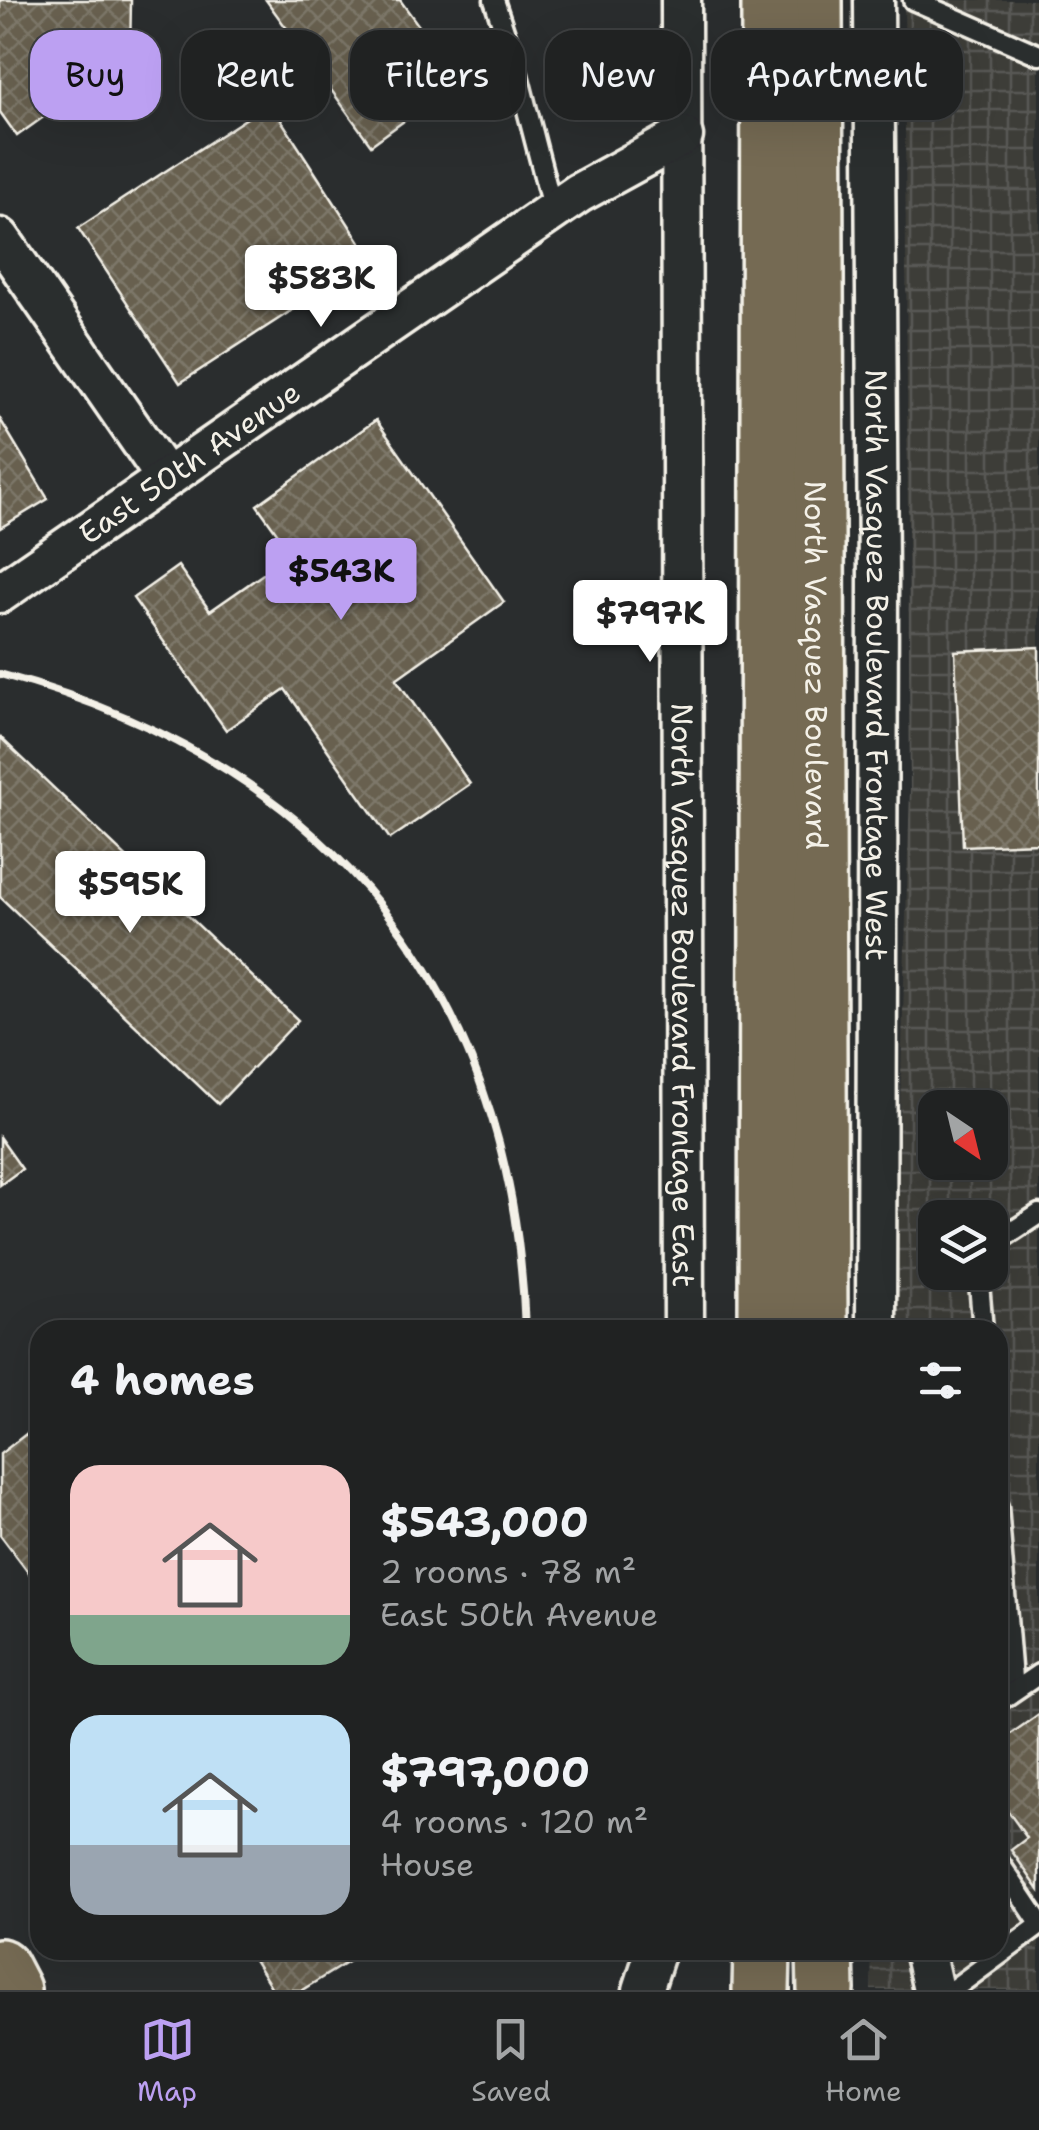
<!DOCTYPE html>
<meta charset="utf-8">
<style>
:root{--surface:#202222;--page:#2d2f2f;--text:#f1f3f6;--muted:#a2a4a5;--line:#3d3f40;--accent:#bca0f2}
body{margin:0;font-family:"Shantell Sans",sans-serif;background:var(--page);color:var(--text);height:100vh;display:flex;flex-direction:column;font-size:38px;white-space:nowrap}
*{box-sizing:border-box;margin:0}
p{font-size:32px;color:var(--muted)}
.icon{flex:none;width:55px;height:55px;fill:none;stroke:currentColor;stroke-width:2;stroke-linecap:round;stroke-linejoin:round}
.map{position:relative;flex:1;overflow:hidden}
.panel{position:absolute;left:30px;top:1320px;width:978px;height:640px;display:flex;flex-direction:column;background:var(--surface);border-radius:30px;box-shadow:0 10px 40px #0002,0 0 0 2px var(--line)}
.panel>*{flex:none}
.guide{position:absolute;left:30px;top:30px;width:980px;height:90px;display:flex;gap:20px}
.needle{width:65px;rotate:145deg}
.fabs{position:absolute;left:918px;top:1090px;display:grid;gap:20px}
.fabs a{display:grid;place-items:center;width:90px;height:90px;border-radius:20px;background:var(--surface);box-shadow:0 10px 40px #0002,0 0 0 2px var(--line);font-size:50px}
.price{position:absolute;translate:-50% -85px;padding:0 22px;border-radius:10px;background:#fff;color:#222;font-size:32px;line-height:65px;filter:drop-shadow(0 2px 5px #0008)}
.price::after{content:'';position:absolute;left:50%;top:60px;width:30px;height:22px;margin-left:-15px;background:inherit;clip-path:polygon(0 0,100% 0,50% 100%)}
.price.current{background:var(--accent);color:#111}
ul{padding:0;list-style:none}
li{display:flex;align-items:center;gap:30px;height:250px;padding:0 40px}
li span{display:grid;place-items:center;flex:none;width:280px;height:200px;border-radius:30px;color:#555}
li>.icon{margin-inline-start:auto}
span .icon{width:120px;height:120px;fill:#fffc;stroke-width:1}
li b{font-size:42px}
h2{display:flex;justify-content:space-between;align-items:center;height:120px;padding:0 40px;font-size:42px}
.tag{padding:0 35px;border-radius:30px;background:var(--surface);box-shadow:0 10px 40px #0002,0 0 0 2px var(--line);font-size:35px;line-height:90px}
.tag.current{background:var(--accent);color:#111}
.tabs{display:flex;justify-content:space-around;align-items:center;height:140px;border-top:2px solid var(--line);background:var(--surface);font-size:28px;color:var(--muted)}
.tabs a{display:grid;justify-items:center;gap:5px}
.tabs .current{color:var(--accent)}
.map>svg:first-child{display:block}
.industrial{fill:url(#industrial-grid);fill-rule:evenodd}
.building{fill:url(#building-cross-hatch);stroke:#f4f1e8;stroke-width:2.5}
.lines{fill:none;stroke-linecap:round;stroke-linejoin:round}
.lane-casing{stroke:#f4f1e8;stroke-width:25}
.street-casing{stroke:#f4f1e8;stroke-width:45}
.primary-casing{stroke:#f4f1e8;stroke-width:62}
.highway-casing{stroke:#f4f1e8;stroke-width:62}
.lane{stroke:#2a2d2e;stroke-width:18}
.street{stroke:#2a2d2e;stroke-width:38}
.primary{stroke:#746b52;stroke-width:55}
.highway{stroke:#746b52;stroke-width:55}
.rail{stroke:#f4f1e8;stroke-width:8}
.labels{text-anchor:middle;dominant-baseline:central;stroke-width:8;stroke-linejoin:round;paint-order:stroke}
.street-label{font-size:30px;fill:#f4f1e8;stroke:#2a2d2e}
</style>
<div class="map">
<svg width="1039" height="1990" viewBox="0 0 1039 1990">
<defs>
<pattern id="industrial-grid" width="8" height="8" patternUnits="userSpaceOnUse" patternTransform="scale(2.5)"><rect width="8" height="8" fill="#3c3c38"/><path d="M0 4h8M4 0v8" fill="none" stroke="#595955"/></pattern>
<pattern id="building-cross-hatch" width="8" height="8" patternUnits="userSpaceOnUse" patternTransform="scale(2.5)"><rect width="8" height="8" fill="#676050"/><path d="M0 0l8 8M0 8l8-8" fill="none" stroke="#7d7769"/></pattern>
</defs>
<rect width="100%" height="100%" fill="#2a2d2e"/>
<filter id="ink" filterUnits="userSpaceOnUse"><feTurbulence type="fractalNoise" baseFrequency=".01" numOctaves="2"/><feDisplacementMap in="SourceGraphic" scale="20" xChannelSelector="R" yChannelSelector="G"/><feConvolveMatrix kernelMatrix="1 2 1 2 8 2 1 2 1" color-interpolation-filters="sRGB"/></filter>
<g filter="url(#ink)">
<path class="industrial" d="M904,0H1039V1990H871L872,1950H998V1330H893L910,790ZM935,1108H990V1162H935ZM935,1218H990V1272H935Z"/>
<g class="building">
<path d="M0,0H131L130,55L17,136L0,112Z"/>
<path d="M266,0H400L459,81L371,145Z"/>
<path d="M270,103L371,259L180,383L78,228Z"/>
<path d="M0,419L48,499L0,528Z"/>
<path d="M376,420L504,602L396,679L470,784L390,839L285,689L226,730L133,598L178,566L210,611L292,554L257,505Z"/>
<path d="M1039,647V843L963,846L955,651Z"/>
<path d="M0,737L298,1020L218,1104L0,897Z"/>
<path d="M0,1138L22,1169L0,1185Z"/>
<path d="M26,1434L40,1452V1588L0,1535V1454Z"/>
<path d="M1039,1714V1890L1011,1850L1027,1838L998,1797V1743Z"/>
<path d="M248,1950H367L302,1990H273Z"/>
</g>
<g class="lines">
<defs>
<g id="lane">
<path d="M494,0L515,63L553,211"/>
<path d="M913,0L1039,55"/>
<path d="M990,1246L1039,1214"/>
<path d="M978,1272L983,1330"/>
<path d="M998,1507L1013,1691"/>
<path d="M998,1702L1039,1674"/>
<path d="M998,1861L1039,1922"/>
<path d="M952,1990L1039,1926"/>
</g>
<g id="street">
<path id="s1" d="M681,0L684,1330"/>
<path id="s2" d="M874,0L878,577L876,1330"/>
<path d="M0,238L166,478"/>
<path id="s3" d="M0,593L579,193L683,136"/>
<path d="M924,1950L933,1990"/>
<path d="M643,1990L656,1950"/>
</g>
<path id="primary" d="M0,1967L12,1990"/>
<g id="highway">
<path id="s4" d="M814,0L819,1330"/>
<path d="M767,1330L770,0"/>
<path d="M825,1950L826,1990"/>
<path d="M761,1990L762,1950"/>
</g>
</defs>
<use href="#lane" class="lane-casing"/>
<use href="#street" class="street-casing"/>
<use href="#primary" class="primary-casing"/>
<use href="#highway" class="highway-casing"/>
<use href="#lane" class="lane"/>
<use href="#street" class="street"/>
<use href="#primary" class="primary"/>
<use href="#highway" class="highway"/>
<path class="rail" d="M0,674C329,762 514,988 525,1330"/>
</g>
</g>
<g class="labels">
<g class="street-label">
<text stroke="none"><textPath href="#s3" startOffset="230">East 50th Avenue</textPath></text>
<text stroke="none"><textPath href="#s4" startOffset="665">North Vasquez Boulevard</textPath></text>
<text stroke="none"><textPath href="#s2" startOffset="665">North Vasquez Boulevard Frontage West</textPath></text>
<text stroke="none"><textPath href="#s1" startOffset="995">North Vasquez Boulevard Frontage East</textPath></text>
</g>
</g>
</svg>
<div class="fabs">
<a><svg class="needle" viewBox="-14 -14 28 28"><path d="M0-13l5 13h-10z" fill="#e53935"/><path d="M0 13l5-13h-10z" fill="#a2a4a5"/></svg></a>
<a><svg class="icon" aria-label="layers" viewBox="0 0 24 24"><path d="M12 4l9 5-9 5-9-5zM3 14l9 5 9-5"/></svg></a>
</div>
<b class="price" style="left:321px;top:330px">$583K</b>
<b class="price current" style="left:341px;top:623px">$543K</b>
<b class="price" style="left:650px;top:665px">$797K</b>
<b class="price" style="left:130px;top:936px">$595K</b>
<div class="guide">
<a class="tag current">Buy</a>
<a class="tag">Rent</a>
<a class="tag">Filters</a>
<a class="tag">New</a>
<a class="tag">Apartment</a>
</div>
<section class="panel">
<h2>4 homes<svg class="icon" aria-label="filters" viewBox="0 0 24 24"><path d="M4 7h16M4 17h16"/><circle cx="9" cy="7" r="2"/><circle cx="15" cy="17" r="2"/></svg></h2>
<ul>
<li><span style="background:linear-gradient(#f6c9c9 75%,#7fa58c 0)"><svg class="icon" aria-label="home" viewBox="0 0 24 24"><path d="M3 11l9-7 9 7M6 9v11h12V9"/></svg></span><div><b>$543,000</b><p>2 rooms · 78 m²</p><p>East 50th Avenue</p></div></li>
<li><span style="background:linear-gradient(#bfe0f5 65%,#9aa5b1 0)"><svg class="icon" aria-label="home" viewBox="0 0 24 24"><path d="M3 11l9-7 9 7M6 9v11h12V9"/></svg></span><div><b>$797,000</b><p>4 rooms · 120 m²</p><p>House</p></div></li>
</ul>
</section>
</div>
<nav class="tabs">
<a class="current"><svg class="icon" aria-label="map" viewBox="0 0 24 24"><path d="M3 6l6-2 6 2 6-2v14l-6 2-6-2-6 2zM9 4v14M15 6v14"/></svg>Map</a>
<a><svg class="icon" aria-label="saved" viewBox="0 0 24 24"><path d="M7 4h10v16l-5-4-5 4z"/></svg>Saved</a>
<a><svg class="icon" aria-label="home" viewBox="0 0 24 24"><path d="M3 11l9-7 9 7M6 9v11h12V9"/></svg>Home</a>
</nav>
